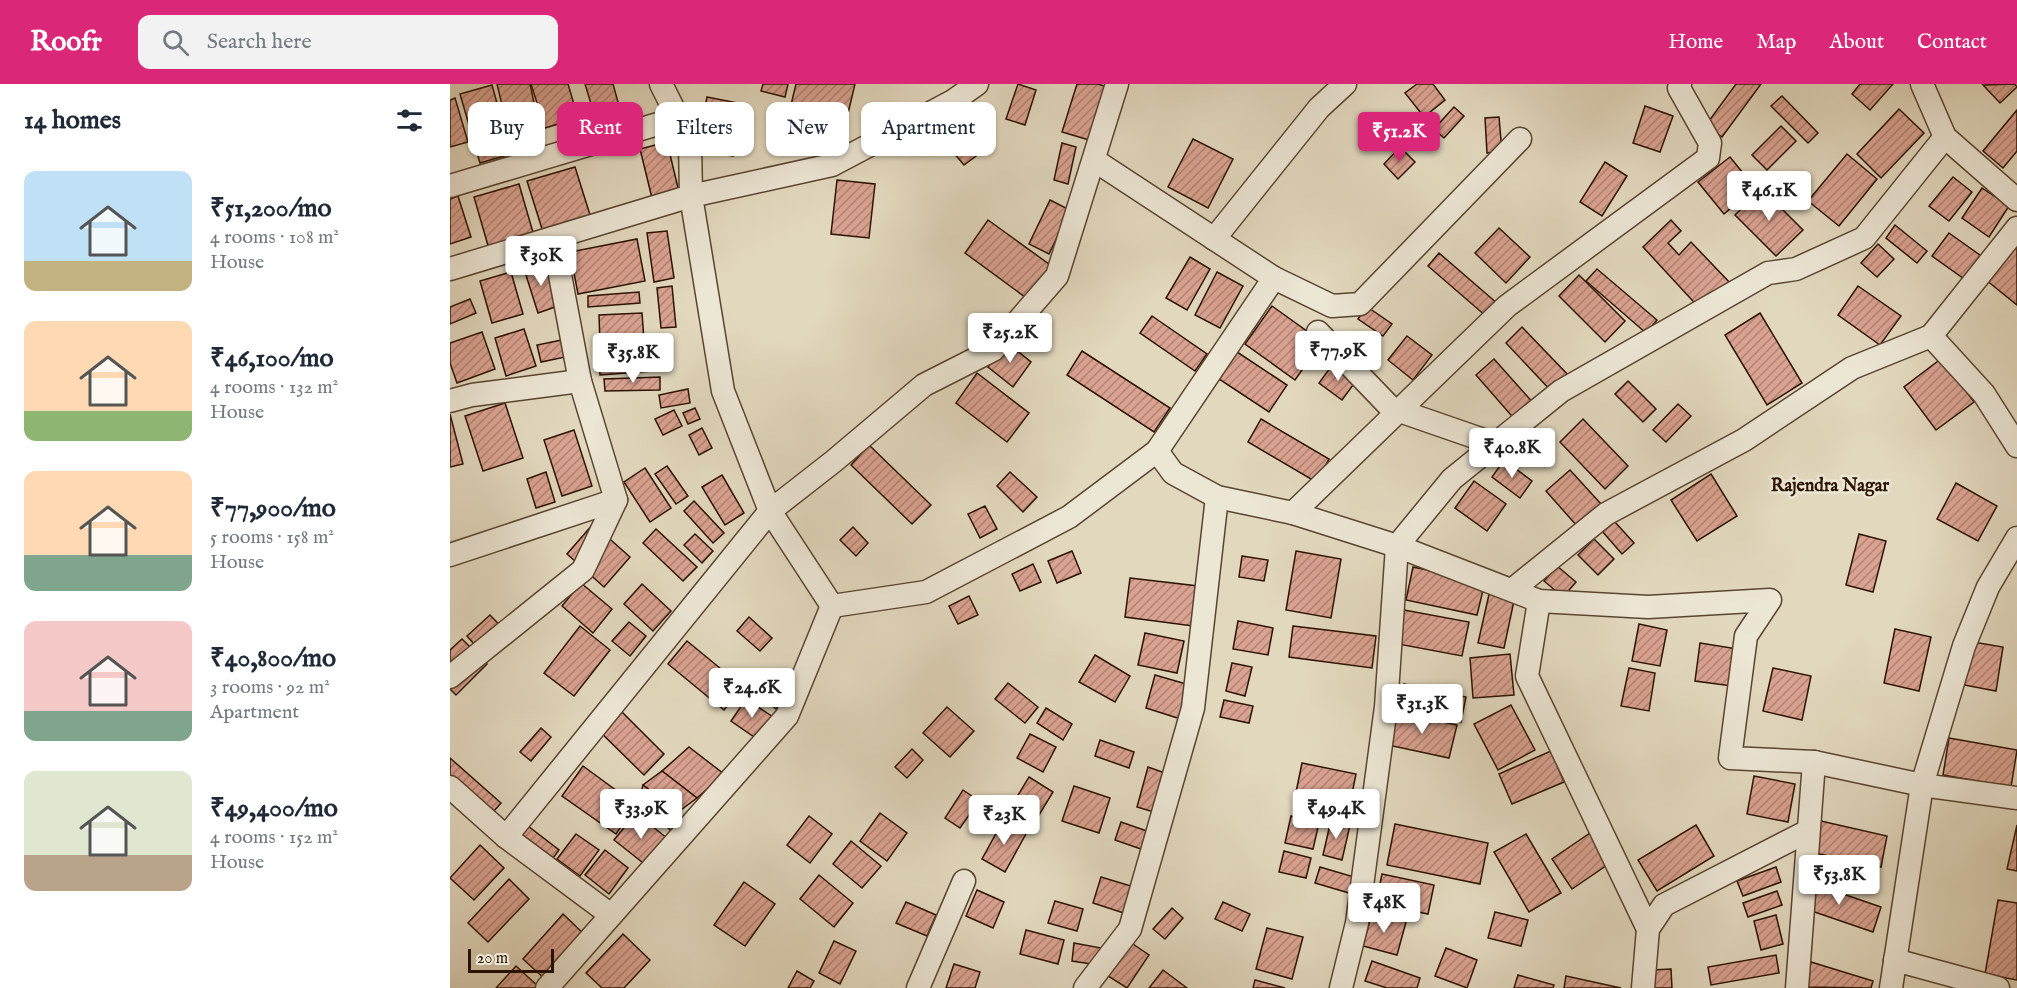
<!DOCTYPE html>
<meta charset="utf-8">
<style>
:root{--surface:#fff;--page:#f2f2f3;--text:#1f2937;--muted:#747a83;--accent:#db2777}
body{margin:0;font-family:"IM FELL English",serif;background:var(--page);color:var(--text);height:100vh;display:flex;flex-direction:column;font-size:22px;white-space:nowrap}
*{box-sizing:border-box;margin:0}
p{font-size:20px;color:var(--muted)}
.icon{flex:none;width:33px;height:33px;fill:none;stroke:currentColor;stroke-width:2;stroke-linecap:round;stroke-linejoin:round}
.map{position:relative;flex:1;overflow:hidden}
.sheet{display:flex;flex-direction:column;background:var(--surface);width:450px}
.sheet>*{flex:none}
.guide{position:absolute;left:18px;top:18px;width:570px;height:54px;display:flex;gap:12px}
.scale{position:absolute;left:18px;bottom:15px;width:86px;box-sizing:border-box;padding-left:6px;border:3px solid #2c1301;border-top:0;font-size:16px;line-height:21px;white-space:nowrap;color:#2c1301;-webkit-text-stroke:4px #ece6d5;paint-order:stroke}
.price{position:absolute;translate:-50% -51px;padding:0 14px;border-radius:6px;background:#fff;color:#222;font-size:20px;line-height:39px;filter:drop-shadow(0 2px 3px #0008)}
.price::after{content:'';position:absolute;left:50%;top:36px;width:18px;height:14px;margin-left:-9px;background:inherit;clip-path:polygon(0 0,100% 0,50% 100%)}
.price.on{background:var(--accent);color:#fff}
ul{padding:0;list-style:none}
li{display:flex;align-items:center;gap:18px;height:150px;padding:0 24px}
li span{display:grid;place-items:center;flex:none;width:168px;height:120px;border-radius:12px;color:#555}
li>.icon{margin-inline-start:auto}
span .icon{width:72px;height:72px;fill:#fffc;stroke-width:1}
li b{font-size:26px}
h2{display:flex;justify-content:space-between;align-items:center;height:72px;padding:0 24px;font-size:26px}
.chip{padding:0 21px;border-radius:12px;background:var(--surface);box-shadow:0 2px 4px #0004;font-size:21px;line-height:54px}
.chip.on{background:var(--accent);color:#fff}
header{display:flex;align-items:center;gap:36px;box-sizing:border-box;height:84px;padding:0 30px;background:var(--accent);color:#fff}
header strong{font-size:28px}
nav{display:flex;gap:33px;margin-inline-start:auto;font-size:21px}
.search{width:420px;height:54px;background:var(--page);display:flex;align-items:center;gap:15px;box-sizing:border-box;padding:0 21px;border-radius:12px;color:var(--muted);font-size:22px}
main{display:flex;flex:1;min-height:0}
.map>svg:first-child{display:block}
.building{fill:url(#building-hatch);stroke:#2c1301;stroke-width:1.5}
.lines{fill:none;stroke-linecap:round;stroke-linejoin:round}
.minor-casing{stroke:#5a4430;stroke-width:25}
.minor{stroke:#ece6d5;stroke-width:22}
.labels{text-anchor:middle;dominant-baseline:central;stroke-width:5;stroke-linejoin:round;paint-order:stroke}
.neighbourhood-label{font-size:18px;font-weight:bold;fill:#2c1301;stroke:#ece6d5}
</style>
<header>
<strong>Roofr</strong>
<div class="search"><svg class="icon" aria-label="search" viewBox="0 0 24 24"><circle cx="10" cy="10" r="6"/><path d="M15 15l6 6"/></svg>Search here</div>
<nav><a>Home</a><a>Map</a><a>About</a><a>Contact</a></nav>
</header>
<main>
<section class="sheet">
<h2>14 homes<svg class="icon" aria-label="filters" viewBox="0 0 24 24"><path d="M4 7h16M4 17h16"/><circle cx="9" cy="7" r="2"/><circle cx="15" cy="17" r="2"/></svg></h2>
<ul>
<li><span style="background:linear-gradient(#bfe0f5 75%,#c2b280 0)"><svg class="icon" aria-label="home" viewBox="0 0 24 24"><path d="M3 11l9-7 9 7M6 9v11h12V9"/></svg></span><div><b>₹51,200/mo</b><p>4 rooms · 108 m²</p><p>House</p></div></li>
<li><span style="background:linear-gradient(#ffd9b3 75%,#8fb573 0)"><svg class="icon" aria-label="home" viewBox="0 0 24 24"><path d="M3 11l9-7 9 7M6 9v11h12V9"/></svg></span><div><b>₹46,100/mo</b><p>4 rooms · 132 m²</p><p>House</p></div></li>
<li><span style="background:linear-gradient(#ffd9b3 70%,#7fa58c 0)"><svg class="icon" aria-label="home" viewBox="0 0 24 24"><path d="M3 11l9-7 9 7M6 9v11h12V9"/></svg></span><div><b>₹77,900/mo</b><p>5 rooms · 158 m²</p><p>House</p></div></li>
<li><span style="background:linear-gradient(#f6c9c9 75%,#7fa58c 0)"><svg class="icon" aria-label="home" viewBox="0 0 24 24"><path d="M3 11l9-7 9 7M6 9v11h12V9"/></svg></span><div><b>₹40,800/mo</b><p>3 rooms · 92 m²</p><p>Apartment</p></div></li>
<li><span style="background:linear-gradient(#dfe7d0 70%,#b9a48a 0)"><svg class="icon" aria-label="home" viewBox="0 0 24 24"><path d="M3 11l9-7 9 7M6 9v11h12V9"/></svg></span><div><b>₹49,400/mo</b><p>4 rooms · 152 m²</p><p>House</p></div></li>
</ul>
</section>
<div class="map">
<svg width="1567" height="904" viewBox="0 0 1567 904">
<defs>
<pattern id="building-hatch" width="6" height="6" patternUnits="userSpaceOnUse" patternTransform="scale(1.5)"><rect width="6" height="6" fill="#daa291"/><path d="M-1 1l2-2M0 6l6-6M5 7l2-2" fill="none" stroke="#b18374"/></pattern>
</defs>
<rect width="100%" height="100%" fill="#e2d8be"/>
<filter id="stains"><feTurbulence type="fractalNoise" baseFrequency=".00333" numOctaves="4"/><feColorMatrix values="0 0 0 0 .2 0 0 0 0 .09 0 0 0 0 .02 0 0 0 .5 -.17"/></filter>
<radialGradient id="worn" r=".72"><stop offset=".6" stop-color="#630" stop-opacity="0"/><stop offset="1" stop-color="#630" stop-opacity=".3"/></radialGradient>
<g class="building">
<path d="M47,0H80L92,56L62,63Z"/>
<path d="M81,0H118L128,34L95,44Z"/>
<path d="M135,0H163L171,29L146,36Z"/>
<path d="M313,0H338L335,13L311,7Z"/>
<path d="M346,0H405L395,42L339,29Z"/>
<path d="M568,0L586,6L575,41L556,35Z"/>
<path d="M627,0H648L663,5L646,58L612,48Z"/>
<path d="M967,0H983L995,16L974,33L955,9Z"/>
<path d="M1286,0H1311L1272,53L1256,41Z"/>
<path d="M1410,0H1443L1420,26L1402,10Z"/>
<path d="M1565,0L1567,3L1550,19L1533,1Z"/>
<path d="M42,1L61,70L30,79L10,10Z"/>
<path d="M1332,12L1368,49L1358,59L1321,22Z"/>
<path d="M257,13L293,20L283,72L247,65Z"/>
<path d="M5,14L18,58L0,63V16Z"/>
<path d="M1195,22L1223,32L1210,68L1183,59Z"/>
<path d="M1004,23L1014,32L994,54L984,45Z"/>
<path d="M1449,25L1474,49L1431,94L1407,70Z"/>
<path d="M1567,26V67L1553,84L1533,67Z"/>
<path d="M1049,33L1052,68L1037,69L1035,34Z"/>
<path d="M1331,42L1346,57L1317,86L1302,71Z"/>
<path d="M509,43L530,69L514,81L493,56Z"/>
<path d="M743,55L783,75L758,124L718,103Z"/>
<path d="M217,58L229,108L202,114L190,65Z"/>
<path d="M612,59L626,63L618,100L604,96Z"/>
<path d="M950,63L965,78L948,95L934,80Z"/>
<path d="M1397,70L1427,95L1389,142L1358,117Z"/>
<path d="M1280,73L1305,104L1274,130L1248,98Z"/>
<path d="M1155,78L1177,92L1152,132L1130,118Z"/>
<path d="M125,83L141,134L93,148L77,97Z"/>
<path d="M1503,93L1522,108L1499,137L1479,122Z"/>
<path d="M387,96L425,100L419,154L381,150Z"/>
<path d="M69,100L84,152L39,165L24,113Z"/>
<path d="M1532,104L1559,122L1539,153L1512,134Z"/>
<path d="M1312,105L1353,146L1326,172L1285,131Z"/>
<path d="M8,112L21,153L0,160V115Z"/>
<path d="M600,116L620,126L599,170L579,160Z"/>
<path d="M538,136L603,183L579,216L515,169Z"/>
<path d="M1221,136L1231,147L1218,159L1229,171L1241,158L1282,201L1253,228L1193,163Z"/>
<path d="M1445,141L1477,167L1467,179L1436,154Z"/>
<path d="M1049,144L1080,173L1056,199L1025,169Z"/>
<path d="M217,147L224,194L204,198L197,149Z"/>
<path d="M1499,149L1534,174L1517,197L1482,172Z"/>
<path d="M187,155L195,197L128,210L120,168Z"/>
<path d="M1567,156V221L1536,196Z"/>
<path d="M1428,160L1444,175L1427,193L1411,179Z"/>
<path d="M989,169L1048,220L1037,233L978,182Z"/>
<path d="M740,173L760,185L737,226L716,214Z"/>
<path d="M95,178L108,222L88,229L74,185Z"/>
<path d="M1147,185L1207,236L1196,249L1136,197Z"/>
<path d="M61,188L73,230L42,239L30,197Z"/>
<path d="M767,188L793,202L770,244L745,231Z"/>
<path d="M1129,191L1175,237L1155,258L1109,212Z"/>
<path d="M222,202L226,243L211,244L207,204Z"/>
<path d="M1408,202L1451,232L1430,261L1388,231Z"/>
<path d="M189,208L190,219L138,223V212Z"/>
<path d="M20,215L26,229L0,240V223Z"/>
<path d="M822,222L872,258L845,296L795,260Z"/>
<path d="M916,222L942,240L933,252L908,235Z"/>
<path d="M192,229L194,256L150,259L149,231Z"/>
<path d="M1310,229L1352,299L1317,321L1275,251Z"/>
<path d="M702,232L757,270L745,287L690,249Z"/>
<path d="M1072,243L1121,294L1104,310L1056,259Z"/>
<path d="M74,245L86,282L56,292L45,254Z"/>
<path d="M32,248L45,285L7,299L0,279V259Z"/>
<path d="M957,252L982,271L963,296L938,276Z"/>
<path d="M117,255L120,272L91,278L87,261Z"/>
<path d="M214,258L216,286L150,291L148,263Z"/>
<path d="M556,258L581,278L563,303L538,283Z"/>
<path d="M784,266L837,301L819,328L766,293Z"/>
<path d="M632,267L720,324L704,348L617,291Z"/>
<path d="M1492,274L1524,318L1486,346L1454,303Z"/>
<path d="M1044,275L1085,321L1067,338L1026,291Z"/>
<path d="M883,280L906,297L892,316L869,299Z"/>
<path d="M527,289L579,329L557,358L506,319Z"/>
<path d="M210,293V306L155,307L154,295Z"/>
<path d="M1178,297L1206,325L1193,338L1165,310Z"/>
<path d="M238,305L240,319L211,324L209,311Z"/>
<path d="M55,319L73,374L33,387L15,332Z"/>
<path d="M1228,320L1241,332L1216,358L1203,346Z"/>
<path d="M245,324L250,335L238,340L233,329Z"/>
<path d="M224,326L232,342L213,351L205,335Z"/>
<path d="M0,330L13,380L0,383Z"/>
<path d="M811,335L879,375L866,398L798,358Z"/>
<path d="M1133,335L1178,382L1155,405L1110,358Z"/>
<path d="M252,344L262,364L249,371L239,351Z"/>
<path d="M124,346L142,402L112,412L94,356Z"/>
<path d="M419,361L481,421L462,440L401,381Z"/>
<path d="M1054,376L1082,397L1070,414L1042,393Z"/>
<path d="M217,382L238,412L226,420L205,390Z"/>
<path d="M195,384L221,424L200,438L174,398Z"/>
<path d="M1120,386L1151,420L1127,442L1096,407Z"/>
<path d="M96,388L105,418L86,424L77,395Z"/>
<path d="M560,388L587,413L573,428L547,402Z"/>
<path d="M1261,390L1287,432L1247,457L1221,416Z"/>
<path d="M272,391L294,429L275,441L252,403Z"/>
<path d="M1024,397L1056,420L1037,447L1005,424Z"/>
<path d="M1506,399L1547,422L1528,457L1487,435Z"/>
<path d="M244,417L274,449L263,459L234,427Z"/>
<path d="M535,422L547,445L530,454L518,430Z"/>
<path d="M1164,437L1184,459L1172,470L1152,447Z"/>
<path d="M143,440L180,473L154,503L117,470Z"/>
<path d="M403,443L418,459L406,472L390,456Z"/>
<path d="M206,445L247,483L233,497L193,459Z"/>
<path d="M245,450L263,467L252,479L234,461Z"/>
<path d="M1409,450L1436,457L1423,508L1396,501Z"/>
<path d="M1144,455L1164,475L1148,491L1128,471Z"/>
<path d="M622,467L631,489L607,499L598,477Z"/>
<path d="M846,467L891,475L881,534L836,526Z"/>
<path d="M792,472L818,476L814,497L789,493Z"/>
<path d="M583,480L591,498L570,507L562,490Z"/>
<path d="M1107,482L1126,498L1113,513L1094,497Z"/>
<path d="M963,483L1035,498L1027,531L956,516Z"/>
<path d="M680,494L748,502L743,542L675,533Z"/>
<path d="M131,499L162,525L143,549L112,522Z"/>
<path d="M192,500L221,527L203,547L174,520Z"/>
<path d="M1040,506L1065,512L1054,564L1028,559Z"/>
<path d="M519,512L528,531L508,540L499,522Z"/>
<path d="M954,526L1019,538L1012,572L948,560Z"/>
<path d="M40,531L62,554L38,576L17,552Z"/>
<path d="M299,533L322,554L310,567L287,547Z"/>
<path d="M788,537L823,544L818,571L783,565Z"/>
<path d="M179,538L196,552L180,572L162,557Z"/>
<path d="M1189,540L1217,546L1210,582L1182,577Z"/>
<path d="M130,542L160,566L124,612L94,589Z"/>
<path d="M843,542L926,552L922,584L839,573Z"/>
<path d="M1445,545L1481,553L1469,607L1434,599Z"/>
<path d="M695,549L734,557L727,589L688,581Z"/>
<path d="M12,555L37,580L6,611L0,605V566Z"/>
<path d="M237,557L293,603L274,626L218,580Z"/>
<path d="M1517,557L1553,563L1546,607L1509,600Z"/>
<path d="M1250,559L1288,565L1282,602L1245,597Z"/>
<path d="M1060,570L1064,611L1023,614L1020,574Z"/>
<path d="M645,571L680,592L665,618L629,598Z"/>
<path d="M782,579L802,583L795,612L776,607Z"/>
<path d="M1179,584L1205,589L1199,627L1171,622Z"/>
<path d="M1323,584L1361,592L1352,636L1313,627Z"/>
<path d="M310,591L336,611L326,625L300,604Z"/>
<path d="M705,591L750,604L740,638L696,624Z"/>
<path d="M558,599L588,623L575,639L545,615Z"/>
<path d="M954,600L1016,613L1011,638L949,625Z"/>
<path d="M296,615L323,633L307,655L281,637Z"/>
<path d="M160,616L214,670L194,691L139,637Z"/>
<path d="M774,616L803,622L799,639L770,633Z"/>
<path d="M1061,621L1085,666L1048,686L1024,640Z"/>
<path d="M497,623L524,647L500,673L473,649Z"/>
<path d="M596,624L622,640L613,656L587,639Z"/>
<path d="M945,628L1007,641L999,674L938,661Z"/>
<path d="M91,644L101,653L81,677L70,668Z"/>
<path d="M580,650L606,663L593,688L567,674Z"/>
<path d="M1499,654L1567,666L1561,703L1493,691Z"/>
<path d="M650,656L684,668L679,684L645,672Z"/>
<path d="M239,663L274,690L247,714L212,687Z"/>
<path d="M462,665L473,676L457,694L445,683Z"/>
<path d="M1101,667L1114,698L1062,720L1049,690Z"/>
<path d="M0,674L51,719L36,736L0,705Z"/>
<path d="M852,679L906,690L898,729L844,718Z"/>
<path d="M133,682L186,721L166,750L112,712Z"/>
<path d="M698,683L715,689L704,728L687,723Z"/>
<path d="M212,687L247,714L228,728L193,701Z"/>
<path d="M1304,692L1345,700L1338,738L1297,730Z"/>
<path d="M579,693L603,708L586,736L562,721Z"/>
<path d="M193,701L228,728L222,747L188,720Z"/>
<path d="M624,702L660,714L649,749L612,737Z"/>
<path d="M513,706L529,717L510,744L495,734Z"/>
<path d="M186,729L218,755L197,782L164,756Z"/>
<path d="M430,729L457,749L437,777L410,757Z"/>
<path d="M359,732L382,750L360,779L337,761Z"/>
<path d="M841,732L869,739L863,765L835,759Z"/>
<path d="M554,735L577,748L555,788L532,775Z"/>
<path d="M1362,735L1437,752L1431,783L1355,767Z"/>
<path d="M881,736L900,741L892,776L873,771Z"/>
<path d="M671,738L717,754L711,772L665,756Z"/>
<path d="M945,740L1038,759L1030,800L937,781Z"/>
<path d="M1246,741L1264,772L1207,807L1188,776Z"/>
<path d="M1567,741V787L1557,785Z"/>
<path d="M78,742L109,766L98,781L67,757Z"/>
<path d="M1140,749L1160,779L1122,805L1102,775Z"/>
<path d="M126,750L149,766L130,792L107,775Z"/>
<path d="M1076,750L1111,809L1079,828L1044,768Z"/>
<path d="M401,757L431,782L412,804L383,780Z"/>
<path d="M30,761L54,784L24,816L0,794Z"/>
<path d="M155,766L178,784L159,810L135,791Z"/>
<path d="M834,767L861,774L856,794L829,788Z"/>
<path d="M870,783L904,793L899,809L865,799Z"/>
<path d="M1326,783L1331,798L1293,812L1287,797Z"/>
<path d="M932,790L984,801L978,830L926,819Z"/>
<path d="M369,791L403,819L384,843L350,815Z"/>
<path d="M651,793L694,806L686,833L643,819Z"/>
<path d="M59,795L79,815L38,858L18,839Z"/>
<path d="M1355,797L1431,823L1423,848L1347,822Z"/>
<path d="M294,798L325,820L295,862L264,841Z"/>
<path d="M527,806L554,818L543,844L516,832Z"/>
<path d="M1327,807L1332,821L1298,833L1293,819Z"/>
<path d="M1548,816L1567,819V896L1535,890Z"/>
<path d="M605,817L633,825L627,847L598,839Z"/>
<path d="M456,818L486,831L477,852L446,839Z"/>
<path d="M773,818L800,830L792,847L765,835Z"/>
<path d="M722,824L733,834L715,855L703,845Z"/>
<path d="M1045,828L1078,836L1071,862L1038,854Z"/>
<path d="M922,829L956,838L947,871L913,862Z"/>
<path d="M113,830L137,853L98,898L73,875Z"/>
<path d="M1326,831L1333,860L1311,866L1304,837Z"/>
<path d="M817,844L853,853L842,895L806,885Z"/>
<path d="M576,846L614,856L608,880L570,870Z"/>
<path d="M173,850L200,876L174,904H152L136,889Z"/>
<path d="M677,856L699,871L677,904L655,890Z"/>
<path d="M384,857L406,867L390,900L369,889Z"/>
<path d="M624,859L651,864L648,881L622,877Z"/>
<path d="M996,864L1027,876L1017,904L985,892Z"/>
<path d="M1326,871L1329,889L1261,901L1258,883Z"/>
<path d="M922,877L970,894L967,904H937L915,897Z"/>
<path d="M1361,878L1423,897L1421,904L1354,903Z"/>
<path d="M504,880L530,888L525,904H496Z"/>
<path d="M66,882L90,904H46Z"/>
<path d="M1221,885L1222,904H1202V886Z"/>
<path d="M713,886L737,904H699Z"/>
<path d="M347,887L364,897L360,904H338Z"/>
<path d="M1068,891L1104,901L1103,904H1064Z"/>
<path d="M1116,892L1171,904H1114Z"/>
<path d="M805,896L835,904H803Z"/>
</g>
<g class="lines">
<defs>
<g id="minor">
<path d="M527,0L503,17L382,81L241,112L273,307L320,427L384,377L474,301L543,266L607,192L667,0"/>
<path d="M1472,0L1495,53L1567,116"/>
<path d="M644,76L824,194L707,367"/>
<path d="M0,102L228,34"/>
<path d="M103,154L130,297"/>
<path d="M764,155L869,24L895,0"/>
<path d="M0,185L241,112L240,58L211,0"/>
<path d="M824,194L882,222L910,220L1070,55"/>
<path d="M868,248L941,324L1045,360"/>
<path d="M1481,252L1567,144"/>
<path d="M0,317L22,311L130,297L166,416L0,471"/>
<path d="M843,429L1057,222L1258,74L1260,59L1229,4L1230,0"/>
<path d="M1062,506L1156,430L1294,356L1402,284L1481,252L1534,310L1567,362"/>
<path d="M1089,517L1077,592L1198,845"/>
<path d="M0,593L133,486L166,416"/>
<path d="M0,703L56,753L161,831"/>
<path d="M56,753L320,427L382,522L476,508L619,433L707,367L723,389L767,413L843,429L947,462L1089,517L1198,523L1320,516L1296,552L1280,674L1364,678L1472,701L1514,562L1538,503L1567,454"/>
<path d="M1445,876L1548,904"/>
<path d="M97,904L337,632L382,522"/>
<path d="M468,904L514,797"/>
<path d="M635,904L680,845L743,624L767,413"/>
<path d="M891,904L907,839L936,623L947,462L1002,395L1111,307L1318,189L1346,185L1414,154L1495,53"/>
<path d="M1193,904L1198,845L1214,821L1358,747"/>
<path d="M1347,904L1364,678"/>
<path d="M1441,904L1472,701L1567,714"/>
</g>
</defs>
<use href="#minor" class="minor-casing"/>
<use href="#minor" class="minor"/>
</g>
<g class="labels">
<g class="neighbourhood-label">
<text x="1380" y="402">Rajendra Nagar</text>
</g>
</g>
<rect width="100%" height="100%" filter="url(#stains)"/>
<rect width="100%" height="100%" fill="url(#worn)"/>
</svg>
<div class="scale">20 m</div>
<b class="price on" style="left:949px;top:79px">₹51.2K</b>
<b class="price" style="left:1319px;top:138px">₹46.1K</b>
<b class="price" style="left:91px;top:203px">₹30K</b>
<b class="price" style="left:560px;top:280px">₹25.2K</b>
<b class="price" style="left:888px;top:298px">₹77.9K</b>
<b class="price" style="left:183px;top:300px">₹35.8K</b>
<b class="price" style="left:1062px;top:395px">₹40.8K</b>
<b class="price" style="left:302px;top:635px">₹24.6K</b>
<b class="price" style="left:972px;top:651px">₹31.3K</b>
<b class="price" style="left:191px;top:756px">₹33.9K</b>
<b class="price" style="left:886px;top:756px">₹49.4K</b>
<b class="price" style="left:554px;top:762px">₹23K</b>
<b class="price" style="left:1389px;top:822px">₹53.8K</b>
<b class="price" style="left:934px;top:850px">₹48K</b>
<div class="guide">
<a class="chip">Buy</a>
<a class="chip on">Rent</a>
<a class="chip">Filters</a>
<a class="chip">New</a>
<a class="chip">Apartment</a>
</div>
</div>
</main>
